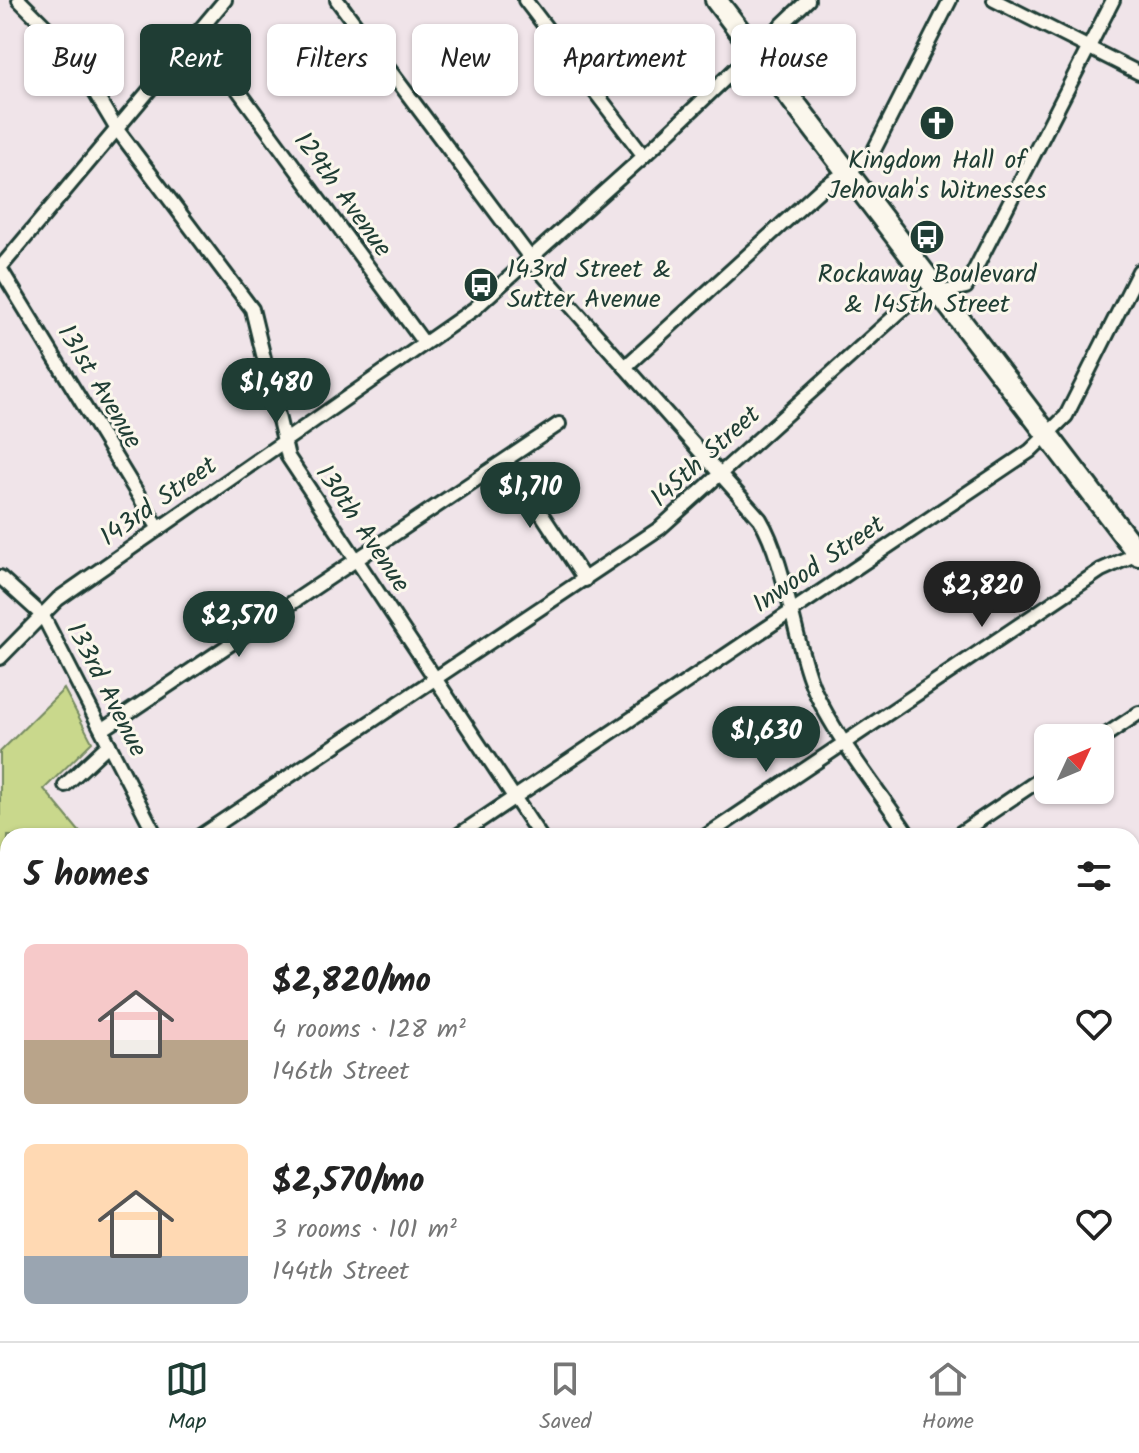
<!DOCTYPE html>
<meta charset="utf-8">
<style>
:root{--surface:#fff;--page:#f2f2f2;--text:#222;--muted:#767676;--line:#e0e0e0;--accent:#1f3d34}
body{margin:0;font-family:Kalam,sans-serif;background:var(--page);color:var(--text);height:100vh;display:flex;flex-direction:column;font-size:30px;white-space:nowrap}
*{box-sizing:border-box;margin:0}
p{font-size:26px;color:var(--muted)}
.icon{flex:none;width:44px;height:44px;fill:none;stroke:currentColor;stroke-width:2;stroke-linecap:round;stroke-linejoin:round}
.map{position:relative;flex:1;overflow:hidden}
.sheet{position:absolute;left:0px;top:828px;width:1140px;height:514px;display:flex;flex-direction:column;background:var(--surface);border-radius:24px 24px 0 0;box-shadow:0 2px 6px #0004}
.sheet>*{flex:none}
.hud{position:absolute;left:24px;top:24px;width:1092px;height:72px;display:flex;gap:16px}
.needle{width:52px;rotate:46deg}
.tools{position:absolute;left:1034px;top:724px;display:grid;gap:16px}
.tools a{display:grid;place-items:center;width:80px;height:80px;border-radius:12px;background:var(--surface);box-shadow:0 2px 6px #0004;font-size:40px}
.price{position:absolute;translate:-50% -68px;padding:0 18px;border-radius:28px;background:var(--accent);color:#fff;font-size:26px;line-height:52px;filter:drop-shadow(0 2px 4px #0008)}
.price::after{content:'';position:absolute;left:50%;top:48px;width:24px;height:18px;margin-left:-12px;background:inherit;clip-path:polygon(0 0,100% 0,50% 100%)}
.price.on{background:#222;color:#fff}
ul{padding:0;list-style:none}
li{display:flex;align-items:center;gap:24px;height:200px;padding:0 24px}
li span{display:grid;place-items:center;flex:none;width:224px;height:160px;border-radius:12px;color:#555}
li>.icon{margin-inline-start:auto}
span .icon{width:96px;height:96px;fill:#fffc;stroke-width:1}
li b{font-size:34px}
h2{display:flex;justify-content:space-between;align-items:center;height:96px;padding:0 24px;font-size:34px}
.tag{padding:0 28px;border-radius:12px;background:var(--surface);box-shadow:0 2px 6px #0004;font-size:28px;line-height:72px}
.tag.on{background:var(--accent);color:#fff}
.dock{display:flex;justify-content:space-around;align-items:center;height:112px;border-top:2px solid var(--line);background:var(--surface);font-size:22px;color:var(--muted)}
.dock a{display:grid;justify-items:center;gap:4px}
.dock .on{color:var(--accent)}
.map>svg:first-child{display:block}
.built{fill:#e8d6e7}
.green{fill:#c9d88c;stroke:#748a60;stroke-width:2}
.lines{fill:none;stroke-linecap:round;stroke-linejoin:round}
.minor-casing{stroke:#1f3d34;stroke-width:18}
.secondary-casing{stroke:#1f3d34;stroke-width:24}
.primary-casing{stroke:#1f3d34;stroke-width:26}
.motorway-casing{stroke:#1f3d34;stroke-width:28}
.minor{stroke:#fbf7ec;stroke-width:12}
.secondary{stroke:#fbf7ec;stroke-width:18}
.primary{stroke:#fbf7ec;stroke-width:20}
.motorway{stroke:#fbf7ec;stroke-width:22}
.labels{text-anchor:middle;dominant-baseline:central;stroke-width:6;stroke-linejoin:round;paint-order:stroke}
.poi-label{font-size:26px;fill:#1f3d34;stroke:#fbf7ec}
.street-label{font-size:26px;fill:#1f3d34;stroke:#fbf7ec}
</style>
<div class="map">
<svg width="1139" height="1341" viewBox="0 0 1139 1341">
<rect width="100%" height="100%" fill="#f0e4e9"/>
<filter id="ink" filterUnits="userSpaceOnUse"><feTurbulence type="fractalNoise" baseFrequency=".0125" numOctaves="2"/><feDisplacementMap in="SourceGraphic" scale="16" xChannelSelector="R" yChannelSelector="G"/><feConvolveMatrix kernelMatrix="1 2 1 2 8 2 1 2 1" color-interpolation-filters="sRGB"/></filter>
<g filter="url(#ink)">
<path class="built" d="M1139,1067V1142L1132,1131V1072Z"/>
<g class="green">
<path d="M64,689L92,742L44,789L83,836H8V901L0,907V752Z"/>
<path d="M0,1184L8,1189V1246L1,1252Z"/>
<path d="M1139,1255V1341H1011L1021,1334H1132V1260Z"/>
</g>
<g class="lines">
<defs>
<g id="minor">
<path d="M19,0L70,51L116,128L252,309L288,457L540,836"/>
<path d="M337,0L540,271L760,519C784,559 793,632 810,679C828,729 879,790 909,836"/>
<path d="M525,0L644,156"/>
<path d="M994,0L1139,73"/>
<path d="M197,34L424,343"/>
<path d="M0,268L225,0"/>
<path d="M0,268L159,529"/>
<path d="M625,367L823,187L871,156L950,0"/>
<path d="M506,460L585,580"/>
<path d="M0,577L43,616L156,836"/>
<path d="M0,658L58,599L474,309L644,156L808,0"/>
<path d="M102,730L559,424"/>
<path d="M1100,739L1139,713"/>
<path d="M65,785L109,744"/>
<path d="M200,836L660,528L915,298L966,287L1113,0"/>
<path d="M457,836L1030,451L1066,416L1139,271"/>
<path d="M706,836L1101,570L1139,553"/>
<path d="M956,836L1048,774"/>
<path d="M1132,888L1139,884"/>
<path d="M0,992L8,987"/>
<path d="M0,1030L8,1056"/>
<path d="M1132,1055L1139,1051"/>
<path d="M1132,1167L1139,1177"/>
<path d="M0,1172L8,1166"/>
<path d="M89,1334L94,1341"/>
<path d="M490,1334L495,1341"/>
<path d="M871,1334L876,1341"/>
<path d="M226,1341L236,1334"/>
<path d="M463,1341L473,1334"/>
<path d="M707,1341L717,1334"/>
</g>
<g id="secondary">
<path d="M1132,1234L1139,1229"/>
<path d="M972,1341L983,1334"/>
</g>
<g id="primary">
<path d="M716,0L1139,555"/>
<path d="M0,1264L8,1271"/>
<path d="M75,1334L81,1341"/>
</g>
<path id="motorway" d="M0,1333L8,1341"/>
</defs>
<use href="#minor" class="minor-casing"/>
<use href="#secondary" class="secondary-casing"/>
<use href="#primary" class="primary-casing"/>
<use href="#motorway" class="motorway-casing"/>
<use href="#minor" class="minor"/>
<use href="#secondary" class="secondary"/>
<use href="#primary" class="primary"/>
<use href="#motorway" class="motorway"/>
</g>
</g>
<defs>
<symbol id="church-disc" viewBox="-11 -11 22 22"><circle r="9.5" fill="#1f3d34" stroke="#fbf7ec"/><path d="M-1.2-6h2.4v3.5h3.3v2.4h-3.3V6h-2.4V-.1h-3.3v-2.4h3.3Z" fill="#fff"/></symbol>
<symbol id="bus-disc" viewBox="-11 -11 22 22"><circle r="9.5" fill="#1f3d34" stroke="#fbf7ec"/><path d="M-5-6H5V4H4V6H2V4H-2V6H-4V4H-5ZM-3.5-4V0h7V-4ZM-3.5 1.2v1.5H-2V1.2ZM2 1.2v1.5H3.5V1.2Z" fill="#fff"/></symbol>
</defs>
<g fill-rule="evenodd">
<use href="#church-disc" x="917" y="103" width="40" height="40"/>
<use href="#bus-disc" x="907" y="217" width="40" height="40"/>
<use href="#bus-disc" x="461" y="265" width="40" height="40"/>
</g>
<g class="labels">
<g class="poi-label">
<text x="937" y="161">Kingdom Hall of<tspan x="937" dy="30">Jehovah's Witnesses</tspan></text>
<text x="507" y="270" text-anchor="start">143rd Street &amp;<tspan x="507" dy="30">Sutter Avenue</tspan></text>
<text x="927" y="275">Rockaway Boulevard<tspan x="927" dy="30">&amp; 145th Street</tspan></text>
</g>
<g class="street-label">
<text transform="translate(342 195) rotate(54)">129th Avenue</text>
<text transform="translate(99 387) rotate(59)">131st Avenue</text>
<text transform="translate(706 457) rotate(-42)">145th Street</text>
<text transform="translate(159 502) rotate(-35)">143rd Street</text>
<text transform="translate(362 529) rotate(56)">130th Avenue</text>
<text transform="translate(819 565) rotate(-34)">Inwood Street</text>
<text transform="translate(106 690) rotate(63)">133rd Avenue</text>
</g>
</g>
</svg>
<div class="tools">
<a><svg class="needle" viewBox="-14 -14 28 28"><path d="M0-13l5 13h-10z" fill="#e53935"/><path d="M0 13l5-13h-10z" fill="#767676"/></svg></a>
</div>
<b class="price" style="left:276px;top:426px">$1,480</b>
<b class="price" style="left:530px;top:530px">$1,710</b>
<b class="price on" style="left:982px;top:629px">$2,820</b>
<b class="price" style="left:239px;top:659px">$2,570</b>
<b class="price" style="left:766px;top:774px">$1,630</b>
<div class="hud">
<a class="tag">Buy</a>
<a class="tag on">Rent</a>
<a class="tag">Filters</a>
<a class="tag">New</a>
<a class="tag">Apartment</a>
<a class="tag">House</a>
</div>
<section class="sheet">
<h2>5 homes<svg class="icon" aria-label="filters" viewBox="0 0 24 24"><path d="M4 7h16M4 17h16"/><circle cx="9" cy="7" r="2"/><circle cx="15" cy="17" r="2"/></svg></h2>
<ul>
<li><span style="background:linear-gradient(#f6c9c9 60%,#b9a48a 0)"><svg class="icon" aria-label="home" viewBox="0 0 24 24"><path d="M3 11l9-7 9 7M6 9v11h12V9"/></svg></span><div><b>$2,820/mo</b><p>4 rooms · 128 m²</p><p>146th Street</p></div><svg class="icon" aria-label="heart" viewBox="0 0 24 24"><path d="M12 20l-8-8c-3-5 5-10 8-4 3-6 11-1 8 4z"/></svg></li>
<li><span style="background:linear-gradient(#ffd9b3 70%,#9aa5b1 0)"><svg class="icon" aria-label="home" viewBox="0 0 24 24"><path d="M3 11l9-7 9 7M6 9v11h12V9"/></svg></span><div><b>$2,570/mo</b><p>3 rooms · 101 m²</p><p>144th Street</p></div><svg class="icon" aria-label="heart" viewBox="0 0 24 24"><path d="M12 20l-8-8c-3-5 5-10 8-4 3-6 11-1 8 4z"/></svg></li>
</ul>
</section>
</div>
<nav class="dock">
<a class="on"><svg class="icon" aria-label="map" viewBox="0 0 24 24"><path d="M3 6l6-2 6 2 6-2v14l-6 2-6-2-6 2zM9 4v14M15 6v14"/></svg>Map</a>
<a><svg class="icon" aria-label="saved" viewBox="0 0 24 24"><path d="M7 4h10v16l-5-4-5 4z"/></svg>Saved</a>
<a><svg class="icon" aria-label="home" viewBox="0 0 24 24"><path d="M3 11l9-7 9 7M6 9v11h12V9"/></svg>Home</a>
</nav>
